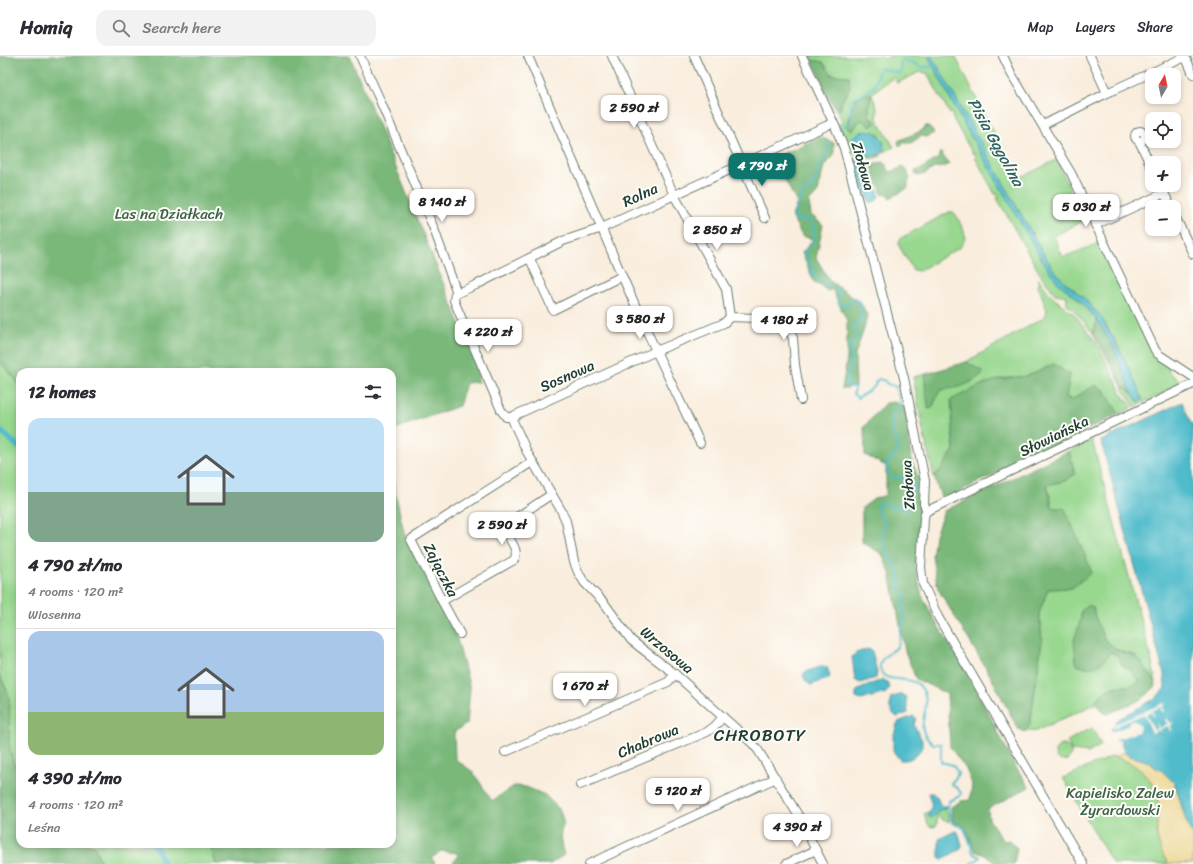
<!DOCTYPE html>
<meta charset="utf-8">
<style>
:root{--surface:#fff;--page:#f2f2f3;--text:#2b2b33;--muted:#7c7c81;--line:#e1e1e2;--accent:#0f766e}
body{margin:0;font-family:Sriracha,sans-serif;background:var(--page);color:var(--text);height:100vh;display:flex;flex-direction:column;font-size:15px;white-space:nowrap}
*{box-sizing:border-box;margin:0}
p{font-size:13px;color:var(--muted)}
.icon{flex:none;width:22px;height:22px;fill:none;stroke:currentColor;stroke-width:2;stroke-linecap:round;stroke-linejoin:round}
.map{position:relative;flex:1;overflow:hidden}
.drawer{position:absolute;left:16px;top:312px;width:380px;height:480px;display:flex;flex-direction:column;background:var(--surface);border-radius:12px;box-shadow:0 2px 6px #0003}
.drawer>*{flex:none}
.needle{width:26px;rotate:9deg}
.tools{position:absolute;left:1145px;top:12px;display:grid;gap:8px}
.tools a{display:grid;place-items:center;width:36px;height:36px;border-radius:8px;background:var(--surface);box-shadow:0 2px 6px #0003;font-size:20px}
.price{position:absolute;translate:-50% -34px;padding:0 9px;border-radius:8px;background:#fff;color:#222;font-size:13px;line-height:26px;filter:drop-shadow(0 1px 2px #0008)}
.price::after{content:'';position:absolute;left:50%;top:24px;width:12px;height:9px;margin-left:-6px;background:inherit;clip-path:polygon(0 0,100% 0,50% 100%)}
.price.current{background:var(--accent);color:#fff}
ul{padding:0;list-style:none}
li{display:grid;align-content:center;gap:8px;height:212px;padding:0 12px}
li+li{border-top:1px solid var(--line)}
li span{display:grid;place-items:center;height:124px;border-radius:12px;color:#555}
li>.icon{margin-inline-start:auto}
span .icon{width:72px;height:72px;fill:#fffc;stroke-width:1}
li b{font-size:17px}
h2{display:flex;justify-content:space-between;align-items:center;height:48px;padding:0 12px;font-size:17px}
header{display:flex;align-items:center;gap:24px;box-sizing:border-box;height:56px;padding:0 20px;background:var(--surface);border-bottom:1px solid var(--line)}
header strong{font-size:19px}
nav{display:flex;gap:22px;margin-inline-start:auto;font-size:14px}
.search{width:280px;height:36px;background:var(--page);display:flex;align-items:center;gap:10px;box-sizing:border-box;padding:0 14px;border-radius:12px;color:var(--muted);font-size:15px}
.map>svg:first-child{display:block}
.green{fill:#97d78e;stroke:#5b8a61;fill-rule:evenodd}
.forest{fill:#79b879;stroke:#4c7a56}
.sand{fill:#eeda9e;stroke:#868c69}
.water{fill:#4fbbcb;stroke:#377c80}
.pier{fill:#f9eddd}
.lines{fill:none;stroke-linecap:round;stroke-linejoin:round}
.stream{stroke:#4fbbcb;stroke-width:2}
.canal{stroke:#4fbbcb;stroke-width:6}
.minor-casing{stroke:#6b7b6f;stroke-width:10}
.minor{stroke:#fff;stroke-width:8}
.labels{text-anchor:middle;dominant-baseline:central;stroke-width:4;stroke-linejoin:round;paint-order:stroke}
.street-label{font-size:15px;fill:#1f3d34;stroke:#fdfcf7}
.park-label{font-size:15px;fill:#3d644a;stroke:#fdfcf7}
.water-label{font-size:16px;font-style:italic;fill:#2d6361;stroke:#fdfcf7}
.quarter-label{font-size:17px;letter-spacing:1px;fill:#1f3d34;stroke:#fdfcf7}
</style>
<header>
<strong>Homiq</strong>
<div class="search"><svg class="icon" aria-label="search" viewBox="0 0 24 24"><circle cx="10" cy="10" r="6"/><path d="M15 15l6 6"/></svg>Search here</div>
<nav><a>Map</a><a>Layers</a><a>Share</a></nav>
</header>
<div class="map">
<svg width="1193" height="808" viewBox="0 0 1193 808">
<rect width="100%" height="100%" fill="#fdfcf7"/>
<filter id="ink" filterUnits="userSpaceOnUse"><feTurbulence type="fractalNoise" baseFrequency=".025" numOctaves="2"/><feDisplacementMap in="SourceGraphic" scale="8" xChannelSelector="R" yChannelSelector="G"/><feConvolveMatrix kernelMatrix="1 2 1 2 8 2 1 2 1" color-interpolation-filters="sRGB"/></filter>
<filter id="wash" filterUnits="userSpaceOnUse"><feTurbulence type="fractalNoise" baseFrequency=".012" numOctaves="4" result="noise"/><feDisplacementMap in="SourceGraphic" scale="16" xChannelSelector="R" yChannelSelector="G"/><feGaussianBlur stdDeviation="0.9" result="paint"/><feColorMatrix in="noise" values="0 0 0 0 0 0 0 0 0 0 0 0 0 0 0 0 0 1.4 0 .05"/><feComposite in="paint" operator="in"/></filter>
<g filter="url(#wash)">
<rect width="100%" height="100%" fill="#f9eddd"/>
<g class="green">
<path d="M809,0H881L885,3L890,0H928L961,63L1058,227L1076,241L1097,264L1093,277L1074,254L1066,247L1067,240L1055,238L1040,218L997,142L999,141L997,138H995L975,101L976,100L975,97L973,98L952,61L953,60L952,57L950,58L927,17L920,16L897,27L894,21L872,37L864,39L853,48L847,66L855,70L859,64L864,65L868,69L874,64L869,59V48L872,39L877,51V63L894,91L881,98V100C870,105 862,101 851,97L845,82H843L838,69L843,66L837,55L840,54L842,45L850,32L849,20L832,19L823,6L812,4ZM872,75L879,78L884,94L880,99L875,100Z"/>
<path d="M931,0H955L1017,122L1028,118L1056,104L1085,164L1054,180L1063,201L1100,187L1146,284L1171,311L1168,315L1183,328L1134,351L1131,344L1122,333L1125,332L1134,339L1138,346L1143,344C1131,317 1118,285 1100,260C1089,246 1075,236 1063,224C1055,216 1049,207 1043,197Z"/>
<path d="M949,156H953C957,159 958,162 960,167C965,176 968,182 960,191L919,215L913,214L899,190V186L901,182Z"/>
<path d="M1038,222L1051,240L1074,258L1096,286L1114,321L1120,334V336L1126,344H1128L1132,352L1119,358L1104,334L1095,329L1072,344L1066,341L1054,308L1027,320L1000,323L952,378L954,394L942,412L934,421L923,375L913,321L926,318V334L928,342L929,353L932,352L940,334C959,331 970,330 984,316L966,306L1043,262L1047,254L1038,229Z"/>
<path d="M0,305L20,329V714C3,705 12,659 9,642C8,635 3,627 0,619Z"/>
<path d="M1092,384L1151,602L1156,626L1136,600L1117,594L1104,583L1095,561L1093,552L1081,555V563L1074,584L1112,596L1118,600L1122,609L1129,613L1140,625L1133,630L1115,631L1104,636L1096,644L1095,648L1036,675L1025,676L1030,669L1042,584L1039,557L1048,533L1072,532L1047,428L1065,425L1075,418L1069,395Z"/>
<path d="M1092,672L1101,689L1088,697L1072,695L1067,685Z"/>
<circle cx="1063" cy="697" r="8"/>
<path d="M1113,700C1117,702 1121,703 1125,704C1131,707 1138,711 1143,716C1153,726 1159,740 1159,755C1158,762 1156,769 1157,776C1158,788 1162,798 1168,808H1113L1063,722Z"/>
<path d="M944,752C948,755 949,761 949,766L943,764L937,759V769L934,771L929,770L924,758L930,755V757Z"/>
<path d="M93,788H210L216,808H102Z"/>
</g>
<g class="forest">
<path d="M0,0H350L475,304L479,326L466,327L459,350L392,374V316H20V329L0,305Z"/>
<path d="M812,4L823,6L832,19L849,20L850,32L842,45L840,54L837,55L825,36L820,20Z"/>
<path d="M872,37L869,48V59L876,67L870,70L864,65L860,64L854,73H850L847,71C847,66 854,46 856,43C860,39 867,38 872,37Z"/>
<path d="M927,69L934,77L926,81L921,80L911,87H904L899,90L898,85L921,75Z"/>
<path d="M820,81L834,87V100L824,110L818,136L809,146L811,159L823,169L816,202L830,225L861,247L867,259L865,270L855,299L856,330L842,333L847,302V265L832,233L828,235L814,226L802,197L813,183L802,180L792,160L797,147L785,124L776,122L772,115L773,102Z"/>
<path d="M940,96L949,108L940,112L936,111L925,118L917,120L915,115L921,113L938,102Z"/>
<path d="M884,106L890,116L904,111L907,114L910,124L908,126V132L890,142L887,138L882,139C880,129 874,120 872,110L878,107Z"/>
<path d="M1097,264L1113,291L1132,337L1125,331L1123,332L1116,318L1093,277Z"/>
<path d="M966,306L984,316C968,330 961,331 940,334L932,352L928,353C928,341 923,329 926,318Z"/>
<path d="M1054,308L1070,319L1066,341L1072,344L1095,329L1104,334L1119,358L942,444L934,421L942,412L954,394L951,344L981,329L1000,323L1027,320Z"/>
<path d="M894,346L905,351L911,402L920,426L916,438L920,453L915,511L922,540L937,568L971,623L1014,708L1029,731L988,753L989,763L1003,785L1009,784L1017,792L1014,808H996L985,799L975,795L969,780L963,769L953,766L951,751L961,745L970,744L972,728L966,713L950,691L947,638L916,623L905,595L890,517L882,498L862,486V452L874,443L886,439V410L865,399L864,371L885,347Z"/>
<path d="M1069,395L1075,418L1065,425L1047,429L1052,451L1065,453L1092,516L1072,532L1048,533L1039,557L1042,584L1030,669L1025,676L1018,673L990,619L938,533L932,501L935,479L944,455Z"/>
<path d="M392,421L404,477L457,583L470,632L467,668L454,676L455,703L473,716L492,745L514,730L526,731L545,739L560,754L564,768C558,779 561,787 564,799L550,808H455L453,805L459,800L457,797L441,795L432,802L435,808H216L210,788H392Z"/>
<path d="M1088,549L1093,551L1095,561L1104,583L1117,594L1136,600L1156,626C1152,643 1122,652 1107,658L1103,656L1096,645C1101,638 1106,633 1115,631C1126,629 1130,632 1140,625L1129,613L1122,609L1118,600L1112,596C1099,609 1096,615 1076,609L1074,584L1081,563V555Z"/>
<path d="M0,619C3,627 8,635 9,642C12,659 3,705 20,714V788H93L102,808H0Z"/>
</g>
<path class="sand" d="M1124,696L1128,699L1149,706L1156,712L1161,714L1175,728L1188,771L1193,778V808H1168C1161,796 1156,784 1157,770C1157,763 1159,757 1159,751C1157,725 1139,707 1114,701Z"/>
<g class="water">
<path d="M928,0H931L939,12L1043,197L1054,214L1064,225L1084,242L1101,261L1129,312L1139,333L1142,344L1139,346L1132,337L1113,291L1097,264L1076,241L1058,227L1042,204L961,63Z"/>
<path d="M867,75L875,76L883,84L884,94C873,106 849,100 851,82L860,76Z"/>
<path d="M856,102L868,109L876,127L879,140L876,145L870,147C864,134 855,117 856,102Z"/>
<path d="M1182,346L1191,367L1193,368V778L1188,771L1175,728L1161,714L1156,712L1149,706L1128,699L1124,696L1120,683L1116,684L1111,673L1117,664L1156,642L1165,632L1164,618L1101,385Z"/>
<path d="M868,593L872,595L877,617L876,622L860,627L855,624L852,601L856,597Z"/>
<path d="M823,610L827,611L830,620L828,623L810,629L805,624L803,619L805,616Z"/>
<path d="M883,623L887,627L890,632L886,637L861,644L856,642V636L858,634Z"/>
<path d="M901,638L906,641L908,657L897,661C890,656 888,650 891,642Z"/>
<path d="M913,660L916,662L914,669L922,684V692C916,700 911,705 900,704L893,695V682L897,668L898,666Z"/>
<path d="M928,737H933L938,743L940,749L947,750L945,753L939,754L937,757L932,762L928,760C934,745 931,750 928,737Z"/>
<path d="M955,775L958,776L962,789L961,793L942,803L939,801V783Z"/>
</g>
<g class="pier">
<path d="M1164,647L1165,649L1162,651L1164,655L1162,656L1160,651L1152,655L1154,659L1153,660L1151,656L1146,658L1154,674L1158,672L1156,668L1157,667L1159,672L1167,668L1165,663H1167L1169,667L1172,666L1173,668L1170,669L1172,674L1170,675L1168,670L1160,673L1162,678L1159,674L1152,677L1144,658L1109,673L1111,670Z"/>
<path d="M1130,665H1135L1138,667L1140,671L1138,676L1114,684L1111,677L1127,670Z"/>
</g>
<g class="lines">
<g class="stream">
<path d="M841,72L851,65V55L850,45L874,31L880,12L899,17L902,14L900,9L903,4L915,8L921,12L935,10"/>
<path d="M829,87L828,96L820,109L812,132C808,133 805,134 803,137C799,143 794,156 795,163L799,165L802,162L810,165L815,175L814,185L809,189L804,197L815,221L840,236L838,245L839,248L845,249L848,246L859,245C862,251 863,258 861,265L854,268V271L858,282L850,287C851,300 851,315 846,326V329L855,332V334L853,338L858,342L875,330L876,325L879,323L885,325L887,328L895,330C896,343 908,344 894,355C890,367 890,378 899,388L895,399L886,408L888,417L894,422C903,422 912,423 916,432L908,438V443L910,446L907,454H905C899,449 897,450 890,451L884,447H879C874,455 879,458 884,463L883,481L885,490L892,506L896,510L899,515V529L906,543C903,552 898,551 906,559C905,563 902,566 901,570C899,577 901,584 897,591C892,597 879,601 880,611C881,630 910,618 920,630C938,651 908,669 933,688H941V706L953,709L958,717L955,723L951,727L952,729L957,732L961,737L960,740L949,745L948,751L952,767L964,772L971,789L973,797L980,801V802L970,808"/>
</g>
<g class="canal">
<path d="M0,375L20,392"/>
<path d="M153,788L159,796L163,808"/>
</g>
</g>
</g>
<g filter="url(#ink)">
<g class="lines">
<defs>
<g id="minor">
<path d="M360,0L379,42L434,173L457,237"/>
<path d="M528,0L622,220L656,295L700,387"/>
<path d="M612,0L674,139L726,233L730,261"/>
<path d="M694,0L765,162"/>
<path d="M802,0L835,70L844,92L904,322L925,425L924,448L927,455L925,457L924,462L921,511L923,528L938,561L1083,808"/>
<path d="M1003,0L1012,19L1071,117L1155,294L1158,298L1193,321"/>
<path d="M1090,0L1107,37"/>
<path d="M1185,0L1193,18"/>
<path d="M1043,69L1107,37L1185,1"/>
<circle cx="1140" cy="80" r="5"/>
<path d="M1139,85L1152,112"/>
<path d="M1160,129L1171,151"/>
<path d="M1174,158L1193,198"/>
<path d="M1095,169L1164,137"/>
<path d="M530,203L553,254L622,220"/>
<path d="M730,261L784,263L793,282L795,309L801,344"/>
<path d="M511,361L527,396L561,454L566,465L574,506L578,516L584,526L605,548L631,584L641,592L675,618L752,687L758,694L798,759L823,808"/>
<path d="M511,361H506L501,354L455,247L454,244L455,238L476,229L563,185L602,172L826,70L830,68L832,65"/>
<path d="M511,361L656,295L724,267L730,261"/>
<path d="M927,455L1193,328"/>
<path d="M442,545L514,504C520,495 510,485 506,476L508,467L552,438"/>
<path d="M460,578L442,545L411,484L413,482L532,406"/>
<path d="M505,696L668,626L675,618"/>
<path d="M580,729L707,676L715,670L723,661"/>
<path d="M589,808L776,722"/>
<path d="M786,808L816,794"/>
</g>
</defs>
<use href="#minor" class="minor-casing"/>
<use href="#minor" class="minor"/>
</g>
</g>
<g class="labels">
<g class="street-label">
<text transform="translate(863 110) rotate(74)">Ziołowa</text>
<text transform="translate(640 139) rotate(-25)">Rolna</text>
<text transform="translate(567 320) rotate(-24)">Sosnowa</text>
<text transform="translate(1054 380) rotate(-26)">Słowiańska</text>
<text transform="translate(908 429) rotate(-94)">Ziołowa</text>
<text transform="translate(441 514) rotate(63)">Zajączka</text>
<text transform="translate(667 594) rotate(40)">Wrzosowa</text>
<text transform="translate(648 685) rotate(-23)">Chabrowa</text>
</g>
<g class="park-label">
<text x="169" y="158">Las na Działkach</text>
<text x="1120" y="737">Kapielisko Zalew<tspan x="1120" dy="17">Żyrardowski</tspan></text>
</g>
<g class="water-label">
<text transform="translate(996 86) rotate(61)">Pisia Gągolina</text>
</g>
<g class="quarter-label">
<text x="760" y="679">CHROBOTY</text>
</g>
</g>
</svg>
<div class="tools">
<a><svg class="needle" viewBox="-14 -14 28 28"><path d="M0-13l5 13h-10z" fill="#e53935"/><path d="M0 13l5-13h-10z" fill="#7c7c81"/></svg></a>
<a><svg class="icon" aria-label="locate" viewBox="0 0 24 24"><circle cx="12" cy="12" r="6"/><path d="M12 2v4M12 18v4M2 12h4M18 12h4"/></svg></a>
<a>+</a>
<a>−</a>
</div>
<b class="price" style="left:634px;top:73px">2 590 zł</b>
<b class="price current" style="left:762px;top:131px">4 790 zł</b>
<b class="price" style="left:442px;top:167px">8 140 zł</b>
<b class="price" style="left:1086px;top:172px">5 030 zł</b>
<b class="price" style="left:717px;top:195px">2 850 zł</b>
<b class="price" style="left:640px;top:284px">3 580 zł</b>
<b class="price" style="left:784px;top:285px">4 180 zł</b>
<b class="price" style="left:488px;top:297px">4 220 zł</b>
<b class="price" style="left:502px;top:490px">2 590 zł</b>
<b class="price" style="left:585px;top:651px">1 670 zł</b>
<b class="price" style="left:678px;top:756px">5 120 zł</b>
<b class="price" style="left:797px;top:792px">4 390 zł</b>
<section class="drawer">
<h2>12 homes<svg class="icon" aria-label="filters" viewBox="0 0 24 24"><path d="M4 7h16M4 17h16"/><circle cx="9" cy="7" r="2"/><circle cx="15" cy="17" r="2"/></svg></h2>
<ul>
<li><span style="background:linear-gradient(#bfe0f5 60%,#7fa58c 0)"><svg class="icon" aria-label="home" viewBox="0 0 24 24"><path d="M3 11l9-7 9 7M6 9v11h12V9"/></svg></span><div><b>4 790 zł/mo</b><p>4 rooms · 120 m²</p><p>Wiosenna</p></div></li>
<li><span style="background:linear-gradient(#a9c7e8 65%,#8fb573 0)"><svg class="icon" aria-label="home" viewBox="0 0 24 24"><path d="M3 11l9-7 9 7M6 9v11h12V9"/></svg></span><div><b>4 390 zł/mo</b><p>4 rooms · 120 m²</p><p>Leśna</p></div></li>
</ul>
</section>
</div>
